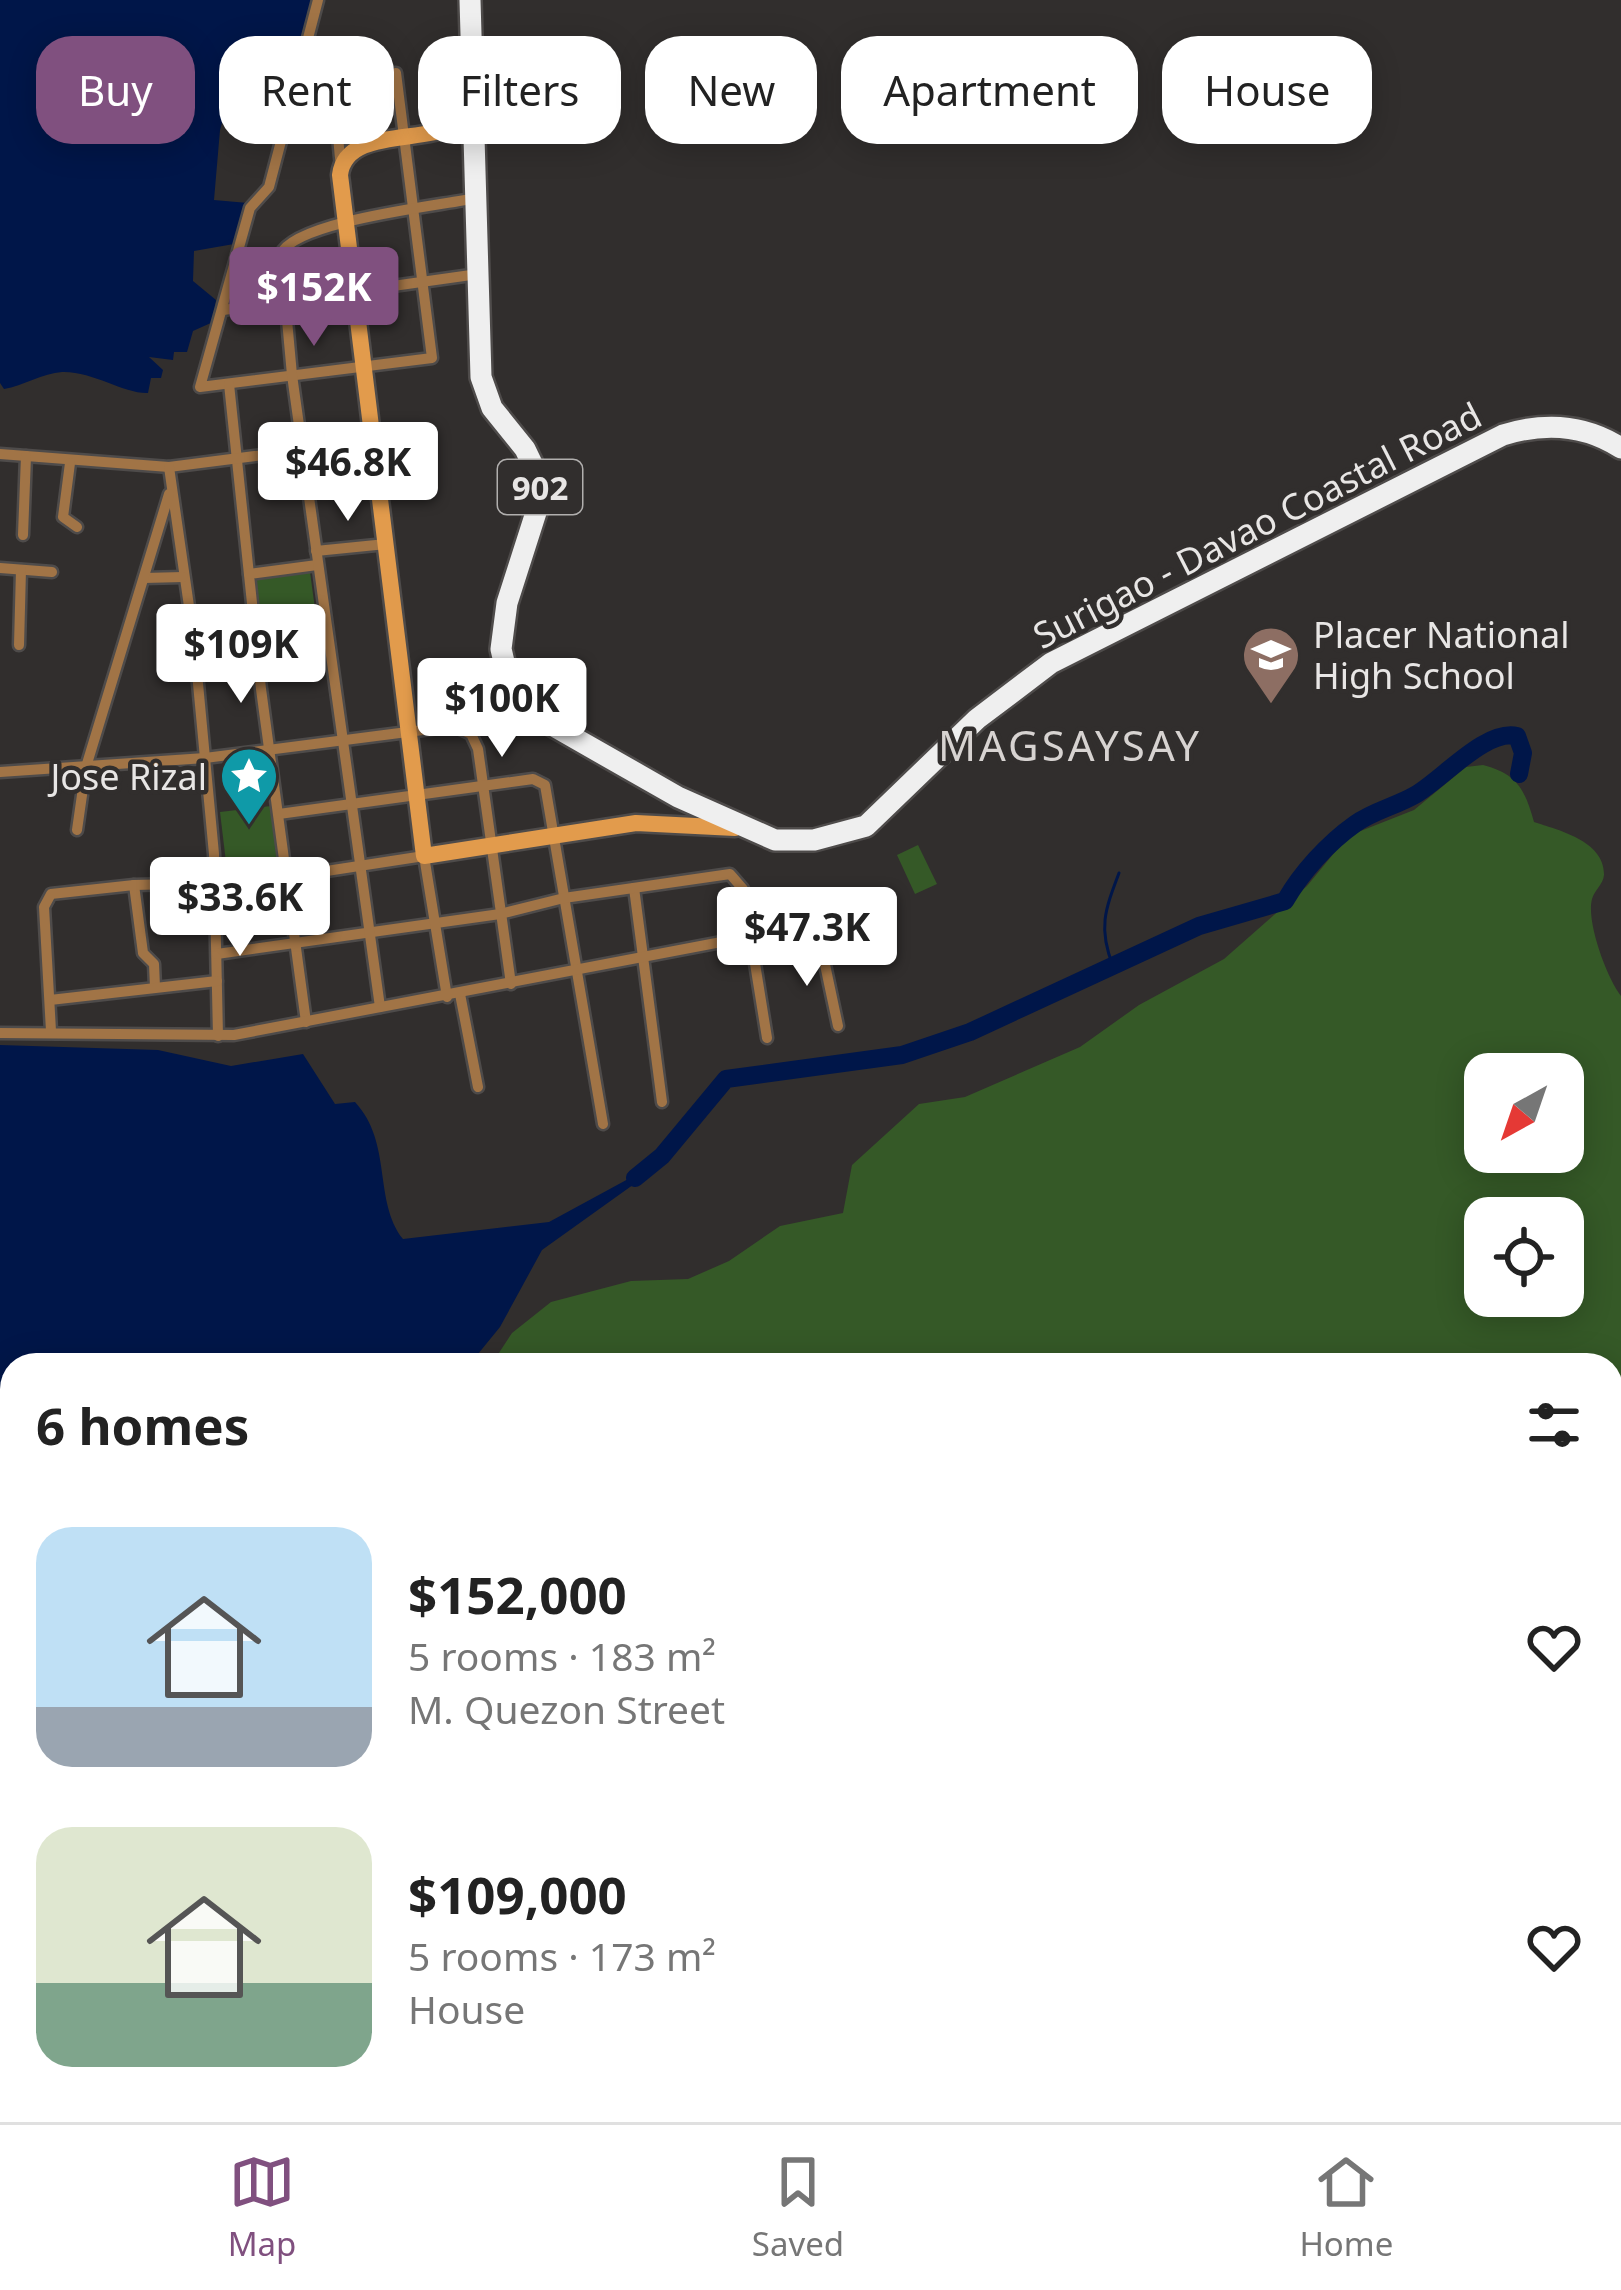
<!DOCTYPE html>
<meta charset="utf-8">
<style>
:root{--surface:#fff;--page:#f6f6f6;--text:#222;--muted:#767676;--line:#e0e0e0;--accent:#80507f}
body{margin:0;font-family:"Noto Sans",sans-serif;background:var(--page);color:var(--text);height:100vh;display:flex;flex-direction:column;font-size:45px;white-space:nowrap}
*{box-sizing:border-box;margin:0}
p{font-size:39px;color:var(--muted)}
.icon{flex:none;width:66px;height:66px;fill:none;stroke:currentColor;stroke-width:2;stroke-linecap:round;stroke-linejoin:round}
.map{position:relative;flex:1;overflow:hidden}
.drawer{position:absolute;left:0px;top:1353px;width:1623px;height:771px;display:flex;flex-direction:column;background:var(--surface);border-radius:36px 36px 0 0;box-shadow:0 6px 30px #0003}
.drawer>*{flex:none}
.banner{position:absolute;left:36px;top:36px;width:1551px;height:108px;display:flex;gap:24px}
.needle{width:78px;rotate:220deg}
.controls{position:absolute;left:1464px;top:1053px;display:grid;gap:24px}
.controls a{display:grid;place-items:center;width:120px;height:120px;border-radius:24px;background:var(--surface);box-shadow:0 6px 30px #0003;font-size:60px}
.price{position:absolute;translate:-50% -102px;padding:0 27px;border-radius:12px;background:#fff;color:#222;font-size:39px;line-height:78px;filter:drop-shadow(0 3px 6px #0008)}
.price::after{content:'';position:absolute;left:50%;top:72px;width:36px;height:27px;margin-left:-18px;background:inherit;clip-path:polygon(0 0,100% 0,50% 100%)}
.price.selected{background:var(--accent);color:#fff}
ul{padding:0;list-style:none}
li{display:flex;align-items:center;gap:36px;height:300px;padding:0 36px}
li span{display:grid;place-items:center;flex:none;width:336px;height:240px;border-radius:36px;color:#555}
li>.icon{margin-inline-start:auto}
span .icon{width:144px;height:144px;fill:#fffc;stroke-width:1}
li b{font-size:51px}
h2{display:flex;justify-content:space-between;align-items:center;height:144px;padding:0 36px;font-size:51px}
.tag{padding:0 42px;border-radius:36px;background:var(--surface);box-shadow:0 6px 30px #0003;font-size:42px;line-height:108px}
.tag.selected{background:var(--accent);color:#fff}
.dock{display:flex;justify-content:space-around;align-items:center;height:168px;border-top:3px solid var(--line);background:var(--surface);font-size:33px;color:var(--muted)}
.dock a{display:grid;justify-items:center;gap:6px}
.dock .selected{color:var(--accent)}
.map>svg:first-child{display:block}
.green{fill:#355927;fill-rule:evenodd}
.water{fill:#001649}
.lines{fill:none;stroke-linecap:round;stroke-linejoin:round}
.stream{stroke:#001649;stroke-width:3}
.river{stroke:#001649;stroke-width:18}
.street-casing{stroke:#4e4b4a;stroke-width:15}
.secondary-casing{stroke:#4e4b4a;stroke-width:21}
.highway-casing{stroke:#4e4b4a;stroke-width:26}
.street{stroke:#a17446;stroke-width:10}
.secondary{stroke:#e29b4c;stroke-width:16}
.highway{stroke:#efefef;stroke-width:21}
.labels{text-anchor:middle;dominant-baseline:central;stroke-width:9;stroke-linejoin:round;paint-order:stroke}
.shield{fill:#312e2d;stroke:#b1afae;stroke-width:3}
.shield-label{font-size:33px;font-weight:bold;fill:#e8e6e5}
.street-label{font-size:36px;fill:#e8e6e5;stroke:#312e2d}
.poi-label{font-size:36px;fill:#e8e6e5;stroke:#312e2d;text-anchor:start}
.quarter-label{font-size:42px;letter-spacing:3px;fill:#d7d3d1;stroke:#312e2d}
</style>
<div class="map">
<svg width="1621" height="2122" viewBox="0 0 1621 2122">
<rect width="100%" height="100%" fill="#312e2d"/>
<g class="green">
<path d="M310,572L315,609L259,615L255,578Z"/>
<path d="M1483,765C1517,774 1525,789 1534,822C1558,830 1605,841 1604,875C1603,885 1595,889 1592,899C1586,922 1607,978 1621,996V2122H0V2067L12,2061V2112H1611V1365H491L512,1333L551,1302L631,1281L688,1279L729,1261L780,1226L843,1213L852,1165L919,1104L965,1097L1080,1047L1139,1005L1224,959L1307,886L1348,836L1414,810L1466,767ZM1485,1074H1563V1152H1485ZM1485,1218H1563V1296H1485Z"/>
<path d="M271,806L280,873L228,879L220,812Z"/>
<path d="M918,845L937,884L915,894L897,855Z"/>
</g>
<g class="water">
<path d="M0,0H311L301,50L243,47L220,130L214,200L248,203L234,244L194,251L193,281L216,300L213,322L193,331L187,352H174L173,360L149,357L163,370L161,378H151L148,393C124,394 93,371 62,372C43,373 23,386 4,389L0,383Z"/>
<path d="M0,1045L158,1050L231,1066L303,1054L335,1104L355,1102C393,1143 373,1201 403,1239L549,1222L630,1178L637,1182L542,1250L500,1327L469,1365H12V2061L0,2067Z"/>
</g>
<g class="lines">
<path class="stream" d="M1113,966C1098,928 1105,910 1119,873"/>
<path class="river" d="M635,1178L662,1156L726,1079L902,1055L970,1032L1199,926L1285,901C1301,873 1328,843 1355,824C1373,811 1396,806 1415,795C1443,779 1485,729 1517,736L1523,753L1519,774"/>
<defs>
<g id="street">
<path d="M318,0L269,187L250,208L200,387L432,358L396,73"/>
<path d="M301,68C343,77 335,129 341,165"/>
<path d="M223,310L478,274"/>
<path d="M229,384L261,689L306,1022"/>
<path d="M0,454L169,467L373,441"/>
<path d="M70,463L63,517L77,527"/>
<path d="M169,467L194,641L214,854L218,1036"/>
<path d="M23,535L26,456"/>
<path d="M316,551L386,544"/>
<path d="M0,568L52,572"/>
<path d="M249,574L317,565"/>
<path d="M144,578L183,577"/>
<path d="M19,645L21,570"/>
<path d="M0,772L205,758L454,726L471,734L478,749L511,984"/>
<path d="M279,814L533,779L545,785L603,1124"/>
<path d="M77,830L86,767L169,494"/>
<path d="M134,885L143,953L154,964L155,987"/>
<path d="M634,888L662,1102"/>
<path d="M217,954L500,914L564,898L730,874L743,889L767,1038"/>
<path d="M460,994L478,1087"/>
<path d="M50,1000L217,981"/>
<path d="M380,1007L292,375L281,254C295,221 438,206 476,198"/>
<path d="M51,1031L44,907L51,894L134,885L255,882L424,856L447,997"/>
<path d="M0,1033L234,1035L805,926L820,941L838,1026"/>
</g>
<path id="secondary" d="M473,111C465,116 457,124 449,128C417,142 345,130 340,175L424,856L636,823L735,828"/>
<path id="highway" d="M470,0L481,377L492,408L525,449L539,478L540,500L507,603L501,649L511,692L550,724L678,797L775,840H814L866,826L977,719L1051,663L1503,435C1545,422 1584,424 1621,448"/>
</defs>
<use href="#street" class="street-casing"/>
<use href="#secondary" class="secondary-casing"/>
<use href="#highway" class="highway-casing"/>
<use href="#street" class="street"/>
<use href="#secondary" class="secondary"/>
<use href="#highway" class="highway"/>
</g>
<defs>
<symbol id="school-pin" viewBox="-11 -11 22 30"><path d="M0 17L-7.5 6A9.5 9.5 0 1 1 7.5 6Z" fill="#8d6e63" stroke="#312e2d"/><path d="M0-5L7-2L0 1L-7-2ZM-4 1L0 2.5L4 1V4Q0 6-4 4Z" fill="#fff"/></symbol>
<symbol id="sight-pin" viewBox="-11 -11 22 30"><path d="M0 17L-7.5 6A9.5 9.5 0 1 1 7.5 6Z" fill="#0f9aa8" stroke="#312e2d"/><path d="M0-6L1.8-2.2L6-1.7L2.9 1.2L3.7 5.4L0 3.3L-3.7 5.4L-2.9 1.2L-6-1.7L-1.8-2.2Z" fill="#fff"/></symbol>
</defs>
<g fill-rule="evenodd">
<use href="#school-pin" x="1238" y="622" width="66" height="90"/>
<use href="#sight-pin" x="216" y="743" width="66" height="90"/>
</g>
<g class="labels">
<rect class="shield" x="498" y="460" width="84" height="54" rx="9"/>
<g class="shield-label">
<text x="540" y="487">902</text>
</g>
<g class="street-label">
<text transform="translate(1257 525) rotate(-27)">Surigao - Davao Coastal Road</text>
</g>
<g class="poi-label">
<text x="1313" y="634">Placer National<tspan x="1313" dy="41">High School</tspan></text>
<text x="207" y="776" text-anchor="end">Jose Rizal</text>
</g>
<g class="quarter-label">
<text x="1070" y="744">MAGSAYSAY</text>
</g>
</g>
</svg>
<div class="controls">
<a><svg class="needle" viewBox="-14 -14 28 28"><path d="M0-13l5 13h-10z" fill="#e53935"/><path d="M0 13l5-13h-10z" fill="#767676"/></svg></a>
<a><svg class="icon" aria-label="locate" viewBox="0 0 24 24"><circle cx="12" cy="12" r="6"/><path d="M12 2v4M12 18v4M2 12h4M18 12h4"/></svg></a>
</div>
<b class="price selected" style="left:314px;top:349px">$152K</b>
<b class="price" style="left:348px;top:524px">$46.8K</b>
<b class="price" style="left:241px;top:706px">$109K</b>
<b class="price" style="left:502px;top:760px">$100K</b>
<b class="price" style="left:240px;top:959px">$33.6K</b>
<b class="price" style="left:807px;top:989px">$47.3K</b>
<div class="banner">
<a class="tag selected">Buy</a>
<a class="tag">Rent</a>
<a class="tag">Filters</a>
<a class="tag">New</a>
<a class="tag">Apartment</a>
<a class="tag">House</a>
</div>
<section class="drawer">
<h2>6 homes<svg class="icon" aria-label="filters" viewBox="0 0 24 24"><path d="M4 7h16M4 17h16"/><circle cx="9" cy="7" r="2"/><circle cx="15" cy="17" r="2"/></svg></h2>
<ul>
<li><span style="background:linear-gradient(#bfe0f5 75%,#9aa5b1 0)"><svg class="icon" aria-label="home" viewBox="0 0 24 24"><path d="M3 11l9-7 9 7M6 9v11h12V9"/></svg></span><div><b>$152,000</b><p>5 rooms · 183 m²</p><p>M. Quezon Street</p></div><svg class="icon" aria-label="heart" viewBox="0 0 24 24"><path d="M12 20l-8-8c-3-5 5-10 8-4 3-6 11-1 8 4z"/></svg></li>
<li><span style="background:linear-gradient(#dfe7d0 65%,#7fa58c 0)"><svg class="icon" aria-label="home" viewBox="0 0 24 24"><path d="M3 11l9-7 9 7M6 9v11h12V9"/></svg></span><div><b>$109,000</b><p>5 rooms · 173 m²</p><p>House</p></div><svg class="icon" aria-label="heart" viewBox="0 0 24 24"><path d="M12 20l-8-8c-3-5 5-10 8-4 3-6 11-1 8 4z"/></svg></li>
</ul>
</section>
</div>
<nav class="dock">
<a class="selected"><svg class="icon" aria-label="map" viewBox="0 0 24 24"><path d="M3 6l6-2 6 2 6-2v14l-6 2-6-2-6 2zM9 4v14M15 6v14"/></svg>Map</a>
<a><svg class="icon" aria-label="saved" viewBox="0 0 24 24"><path d="M7 4h10v16l-5-4-5 4z"/></svg>Saved</a>
<a><svg class="icon" aria-label="home" viewBox="0 0 24 24"><path d="M3 11l9-7 9 7M6 9v11h12V9"/></svg>Home</a>
</nav>
